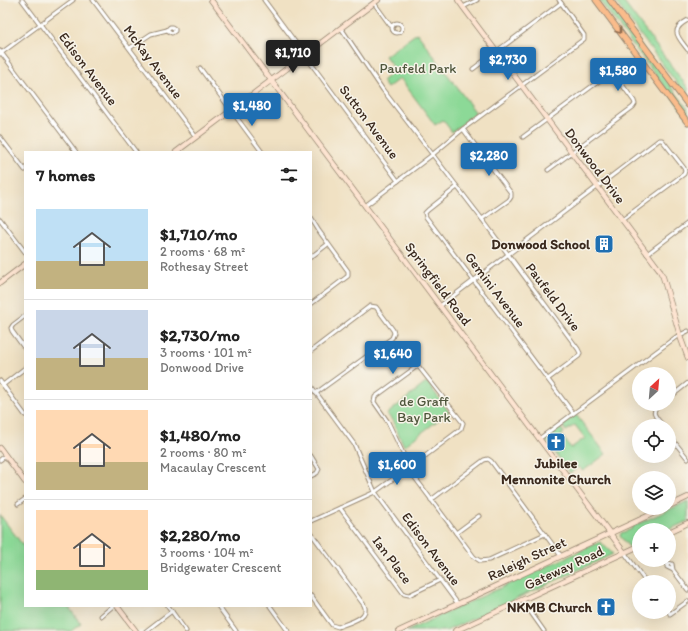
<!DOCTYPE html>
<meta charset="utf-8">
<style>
:root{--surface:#fff;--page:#f6f6f6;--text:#222;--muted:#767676;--line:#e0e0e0;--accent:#1f6fb2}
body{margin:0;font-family:Itim,sans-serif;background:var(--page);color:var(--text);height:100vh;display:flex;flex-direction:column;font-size:15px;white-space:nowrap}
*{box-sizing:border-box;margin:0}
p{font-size:13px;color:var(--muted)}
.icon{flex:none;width:22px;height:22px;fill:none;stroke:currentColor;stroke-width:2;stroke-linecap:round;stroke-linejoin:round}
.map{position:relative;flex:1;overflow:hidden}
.side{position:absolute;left:24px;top:151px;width:288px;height:456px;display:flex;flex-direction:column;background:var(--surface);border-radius:0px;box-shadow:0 4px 16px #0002}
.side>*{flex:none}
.needle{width:26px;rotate:26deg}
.tools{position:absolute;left:632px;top:367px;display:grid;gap:8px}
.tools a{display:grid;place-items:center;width:44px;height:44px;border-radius:50%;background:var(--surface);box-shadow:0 4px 16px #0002;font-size:20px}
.price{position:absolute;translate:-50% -34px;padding:0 9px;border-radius:4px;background:var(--accent);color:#fff;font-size:13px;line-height:26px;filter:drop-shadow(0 1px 2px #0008)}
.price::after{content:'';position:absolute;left:50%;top:24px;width:12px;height:9px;margin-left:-6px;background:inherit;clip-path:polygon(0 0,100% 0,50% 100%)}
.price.selected{background:#222;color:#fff}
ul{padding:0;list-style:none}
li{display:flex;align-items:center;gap:12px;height:100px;padding:0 12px}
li+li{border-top:1px solid var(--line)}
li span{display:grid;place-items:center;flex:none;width:112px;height:80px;border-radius:0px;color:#555}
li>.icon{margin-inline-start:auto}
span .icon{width:48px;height:48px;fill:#fffc;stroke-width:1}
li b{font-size:17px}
h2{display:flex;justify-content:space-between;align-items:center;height:48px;padding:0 12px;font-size:17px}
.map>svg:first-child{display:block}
.green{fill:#8cd997;stroke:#64825a}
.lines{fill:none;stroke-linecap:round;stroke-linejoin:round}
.street-casing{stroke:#968670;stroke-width:5}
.secondary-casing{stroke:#968670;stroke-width:6}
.primary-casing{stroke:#968670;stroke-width:7}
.street{stroke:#fff;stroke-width:3}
.secondary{stroke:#fde4d1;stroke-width:4.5}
.primary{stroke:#fabc8b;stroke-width:5}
.oneway{stroke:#916c4f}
.labels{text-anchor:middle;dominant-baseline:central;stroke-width:3;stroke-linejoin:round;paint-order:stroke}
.street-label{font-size:14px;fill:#3b2a1e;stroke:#f7f3e8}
.park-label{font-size:14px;fill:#4f563c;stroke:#f7f3e8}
.poi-label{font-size:14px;font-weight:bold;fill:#3b2a1e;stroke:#f7f3e8;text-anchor:end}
</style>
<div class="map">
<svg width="688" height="631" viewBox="0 0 688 631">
<rect width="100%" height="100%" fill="#f7f3e8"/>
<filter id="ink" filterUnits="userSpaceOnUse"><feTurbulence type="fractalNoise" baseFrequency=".025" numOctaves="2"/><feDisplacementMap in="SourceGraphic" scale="8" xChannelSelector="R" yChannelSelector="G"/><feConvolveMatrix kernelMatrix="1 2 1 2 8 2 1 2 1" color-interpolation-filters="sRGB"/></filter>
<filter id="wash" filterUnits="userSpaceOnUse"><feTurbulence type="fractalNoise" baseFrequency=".012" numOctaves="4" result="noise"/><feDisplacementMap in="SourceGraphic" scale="16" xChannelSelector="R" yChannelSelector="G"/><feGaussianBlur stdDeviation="0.9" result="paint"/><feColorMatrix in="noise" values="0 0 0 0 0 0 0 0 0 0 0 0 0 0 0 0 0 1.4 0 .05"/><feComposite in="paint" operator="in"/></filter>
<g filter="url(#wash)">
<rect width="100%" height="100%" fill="#f0e1c3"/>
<g class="green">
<path d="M599,0H606L688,109V118Z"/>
<path d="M614,0H622L688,88V98Z"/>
<path d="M417,33L476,113L452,132L443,120L435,125L400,78L387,88L382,81L395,70L385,56Z"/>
<path d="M427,382L449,412L404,446L392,420L387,414Z"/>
<path d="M575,415L577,416L606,454L583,471L579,467L570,473L545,439L560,427L564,433L561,435L571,448L585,438L575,425L566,431L562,425Z"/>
<path d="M688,501V521L668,530H639V543L629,547L620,536L621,533L632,529L631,527Z"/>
<path d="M0,515L25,548V606H68L81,624L71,631H0Z"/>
<path d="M600,542L613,554L446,631H407Z"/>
</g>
</g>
<g filter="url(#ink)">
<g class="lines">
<defs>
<g id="street">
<path d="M22,0L136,152"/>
<path d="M93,0L196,137"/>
<path d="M264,0L398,181"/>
<path d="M374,3L390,25L393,26"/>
<path d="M463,7L477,0"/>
<path d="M688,20C669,30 678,37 688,50"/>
<circle cx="397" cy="28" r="5"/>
<path d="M341,28L383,90L482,219L578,349L580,353L579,356L548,379"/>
<path d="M130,48L151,34L167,30L170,27H172L175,29V31L172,33L167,30"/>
<path d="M0,51L76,152"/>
<path d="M0,54L73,0"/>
<path d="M200,68L262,152"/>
<path d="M473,69L561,3"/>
<path d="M463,129L511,193V197L509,200L482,219"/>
<path d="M0,137L25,170"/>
<path d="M523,137L610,73L615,75L634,101L635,104L633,107L548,170"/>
<path d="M457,187L428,210L425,213L426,217L573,413"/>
<path d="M365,206L432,155L463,129L584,39V35L559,0"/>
<path d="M311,218L319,231L348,271V276L311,304"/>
<path d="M0,219L25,252"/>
<path d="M647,254L688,223"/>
<path d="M311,257L328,244"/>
<path d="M440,306L659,140H662L684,168L685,171L684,174L622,220"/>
<path d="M25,316L13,325L11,328L12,331L25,349"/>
<path d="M311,351L370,306L376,307L393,330L394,333L392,338L316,393"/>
<path d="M0,381L25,415"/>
<path d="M3,385L25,368"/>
<path d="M311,386L354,444L375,492L458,604"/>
<path d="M669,398L688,383"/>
<path d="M660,404C649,413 656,416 663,426"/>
<path d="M669,435L688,459"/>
<path d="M539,439L676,337L688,331"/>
<path d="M311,456L319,469L317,473L311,476"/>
<path d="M0,460L5,456"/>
<path d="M431,500L484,460L488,459L491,461L561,556"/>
<path d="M18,504L25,499"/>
<path d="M340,508L404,594L409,595L440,580"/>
<path d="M311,521L375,492L407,469L412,466L461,429L463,423L419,367H416L375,397L374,402L388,422L408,464L410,471L474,557L480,561L489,560L545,534"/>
<path d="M311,533L364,605C371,618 347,623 338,627L332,625L311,596"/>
<path d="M456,533L479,516"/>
<path d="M624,552L646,582"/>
<path d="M673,570L672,564L668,563L667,567L673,570L688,590"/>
<path d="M522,600L544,631"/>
<path d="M168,606L186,631"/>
<path d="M218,606L236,631"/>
<path d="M270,606L288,631"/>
<path d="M669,612L670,614L688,601"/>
<path d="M101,616L113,606"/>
<path d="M146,631L172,611"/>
</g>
<g id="secondary">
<path d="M211,0L624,552"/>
<path d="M458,0L463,7L659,269L663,277L681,339L688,358"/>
<path d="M176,152L378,0"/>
<path d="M0,283L25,264"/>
<path d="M0,448L25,482"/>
<path d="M669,506L688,497"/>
<path d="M669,532L688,523"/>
<path d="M117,606L136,631"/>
<path d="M399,631L665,508"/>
<path d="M455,631L639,546"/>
</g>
<g id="primary">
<path d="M596,0L688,123"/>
<path d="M610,0L688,105"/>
</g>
</defs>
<use href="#street" class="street-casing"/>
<use href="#secondary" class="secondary-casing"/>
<use href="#primary" class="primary-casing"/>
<use href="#street" class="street"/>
<use href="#secondary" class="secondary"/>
<use href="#primary" class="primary"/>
</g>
<defs><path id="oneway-chevron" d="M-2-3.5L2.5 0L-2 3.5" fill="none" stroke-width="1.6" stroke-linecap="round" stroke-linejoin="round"/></defs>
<use class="oneway" href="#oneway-chevron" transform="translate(619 31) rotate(53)"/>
</g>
<defs>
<symbol id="building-square" viewBox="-11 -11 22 22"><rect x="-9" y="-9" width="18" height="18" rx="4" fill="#1f6fb2" stroke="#f7f3e8"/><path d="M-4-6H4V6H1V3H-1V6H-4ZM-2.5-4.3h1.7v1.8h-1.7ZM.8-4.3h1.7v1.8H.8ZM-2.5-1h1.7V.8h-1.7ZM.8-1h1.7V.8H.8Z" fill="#fff"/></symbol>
<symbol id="church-square" viewBox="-11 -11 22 22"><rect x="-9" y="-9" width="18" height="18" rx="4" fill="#1f6fb2" stroke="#f7f3e8"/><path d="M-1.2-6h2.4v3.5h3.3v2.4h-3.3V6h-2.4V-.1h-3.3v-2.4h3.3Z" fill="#fff"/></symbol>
</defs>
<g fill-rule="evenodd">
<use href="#building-square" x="593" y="233" width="22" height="22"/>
<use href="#church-square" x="545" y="431" width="22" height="22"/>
<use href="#church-square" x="595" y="596" width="22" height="22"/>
</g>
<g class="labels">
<g class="street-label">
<text transform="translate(153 62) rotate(53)">McKay Avenue</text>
<text transform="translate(88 69) rotate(53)">Edison Avenue</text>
<text transform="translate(369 122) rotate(53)">Sutton Avenue</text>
<text transform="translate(595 166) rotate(53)">Donwood Drive</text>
<text transform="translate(438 284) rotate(53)">Springfield Road</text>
<text transform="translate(495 290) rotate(53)">Gemini Avenue</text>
<text transform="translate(553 297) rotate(53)">Paufeld Drive</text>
<text transform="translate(431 549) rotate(53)">Edison Avenue</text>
<text transform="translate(527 559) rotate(-25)">Raleigh Street</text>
<text transform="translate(392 560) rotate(53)">Ian Place</text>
<text transform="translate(564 568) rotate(-25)">Gateway Road</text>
</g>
<g class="park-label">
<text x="418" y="68">Paufeld Park</text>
<text x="424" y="401">de Graff<tspan x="424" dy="16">Bay Park</tspan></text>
</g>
<g class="poi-label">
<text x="590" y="244">Donwood School</text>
<text x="556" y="463" text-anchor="middle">Jubilee<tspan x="556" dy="16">Mennonite Church</tspan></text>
<text x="592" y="607">NKMB Church</text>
</g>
</g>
</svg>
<div class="tools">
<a><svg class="needle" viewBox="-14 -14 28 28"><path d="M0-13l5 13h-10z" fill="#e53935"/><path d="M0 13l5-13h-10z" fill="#767676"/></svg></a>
<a><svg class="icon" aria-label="locate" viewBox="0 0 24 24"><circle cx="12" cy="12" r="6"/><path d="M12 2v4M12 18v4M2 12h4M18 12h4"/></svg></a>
<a><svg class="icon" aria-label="layers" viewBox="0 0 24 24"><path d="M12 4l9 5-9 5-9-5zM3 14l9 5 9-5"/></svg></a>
<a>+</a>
<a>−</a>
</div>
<b class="price selected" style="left:293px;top:74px">$1,710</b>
<b class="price" style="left:508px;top:81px">$2,730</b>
<b class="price" style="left:618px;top:92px">$1,580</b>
<b class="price" style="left:252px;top:127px">$1,480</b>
<b class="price" style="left:489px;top:177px">$2,280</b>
<b class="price" style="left:393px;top:375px">$1,640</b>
<b class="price" style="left:397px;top:486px">$1,600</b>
<section class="side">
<h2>7 homes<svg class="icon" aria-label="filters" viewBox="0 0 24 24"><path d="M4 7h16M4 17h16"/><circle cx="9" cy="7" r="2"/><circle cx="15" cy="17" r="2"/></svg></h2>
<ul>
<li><span style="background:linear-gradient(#bfe0f5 65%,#c2b280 0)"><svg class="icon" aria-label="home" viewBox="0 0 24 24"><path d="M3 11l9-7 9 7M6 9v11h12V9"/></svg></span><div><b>$1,710/mo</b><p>2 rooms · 68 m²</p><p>Rothesay Street</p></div></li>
<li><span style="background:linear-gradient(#c9d6e8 60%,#c2b280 0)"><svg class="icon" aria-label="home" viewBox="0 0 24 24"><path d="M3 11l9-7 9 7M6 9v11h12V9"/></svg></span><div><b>$2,730/mo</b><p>3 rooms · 101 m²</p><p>Donwood Drive</p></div></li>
<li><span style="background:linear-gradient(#ffd9b3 65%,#c2b280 0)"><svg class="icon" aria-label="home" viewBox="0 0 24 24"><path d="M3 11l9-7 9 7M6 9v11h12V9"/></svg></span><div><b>$1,480/mo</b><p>2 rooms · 80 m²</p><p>Macaulay Crescent</p></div></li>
<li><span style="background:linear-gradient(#ffd9b3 75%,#8fb573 0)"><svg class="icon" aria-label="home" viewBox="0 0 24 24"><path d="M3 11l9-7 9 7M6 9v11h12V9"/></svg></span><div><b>$2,280/mo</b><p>3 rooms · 104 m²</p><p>Bridgewater Crescent</p></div></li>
</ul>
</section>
</div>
